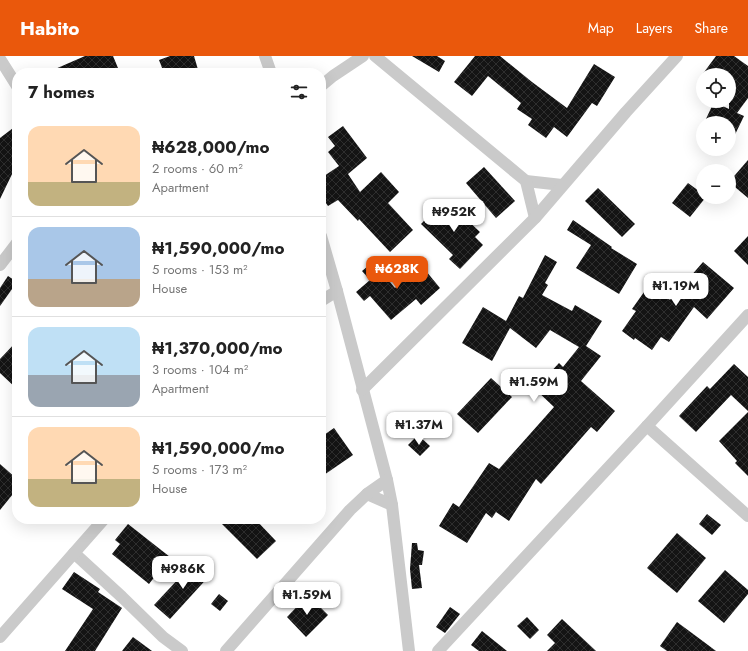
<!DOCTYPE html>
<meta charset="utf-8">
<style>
:root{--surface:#fff;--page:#f6f6f6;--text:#222;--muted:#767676;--line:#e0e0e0;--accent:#ea580c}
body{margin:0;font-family:Jost,sans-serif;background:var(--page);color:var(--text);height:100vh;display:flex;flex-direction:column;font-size:15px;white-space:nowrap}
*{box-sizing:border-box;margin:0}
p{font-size:13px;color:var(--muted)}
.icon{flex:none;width:22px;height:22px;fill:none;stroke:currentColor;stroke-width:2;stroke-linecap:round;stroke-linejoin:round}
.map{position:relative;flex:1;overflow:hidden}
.drawer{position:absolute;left:12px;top:12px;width:314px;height:456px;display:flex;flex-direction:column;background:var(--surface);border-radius:16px;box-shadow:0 4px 16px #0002}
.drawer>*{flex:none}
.tools{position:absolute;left:696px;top:12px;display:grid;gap:8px}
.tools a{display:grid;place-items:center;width:40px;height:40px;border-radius:50%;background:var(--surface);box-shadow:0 4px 16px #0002;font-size:20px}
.price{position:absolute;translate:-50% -34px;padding:0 9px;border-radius:8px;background:#fff;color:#222;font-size:13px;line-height:26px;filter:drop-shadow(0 1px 2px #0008)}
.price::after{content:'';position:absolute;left:50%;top:24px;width:12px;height:9px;margin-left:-6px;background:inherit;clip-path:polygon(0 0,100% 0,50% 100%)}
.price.active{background:var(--accent);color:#fff}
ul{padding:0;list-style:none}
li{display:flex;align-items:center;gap:12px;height:100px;padding:0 16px}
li+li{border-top:1px solid var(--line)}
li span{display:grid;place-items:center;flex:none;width:112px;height:80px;border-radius:12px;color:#555}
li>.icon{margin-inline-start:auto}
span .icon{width:48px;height:48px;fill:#fffc;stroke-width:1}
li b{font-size:17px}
h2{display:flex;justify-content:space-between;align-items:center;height:48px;padding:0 16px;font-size:17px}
header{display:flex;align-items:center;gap:24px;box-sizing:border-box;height:56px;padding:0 20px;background:var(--accent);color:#fff}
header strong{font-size:19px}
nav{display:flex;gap:22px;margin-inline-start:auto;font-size:14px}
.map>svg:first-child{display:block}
.building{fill:url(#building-cross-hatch)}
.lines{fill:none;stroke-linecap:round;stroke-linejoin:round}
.minor{stroke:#cacaca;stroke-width:12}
</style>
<header>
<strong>Habito</strong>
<nav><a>Map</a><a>Layers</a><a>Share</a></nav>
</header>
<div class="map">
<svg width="748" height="595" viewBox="0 0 748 595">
<defs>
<pattern id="building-cross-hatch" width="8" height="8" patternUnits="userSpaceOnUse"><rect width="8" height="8" fill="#141414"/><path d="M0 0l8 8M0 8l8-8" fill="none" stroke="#2e2e2e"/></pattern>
</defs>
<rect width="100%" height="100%" fill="#fff"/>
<g class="building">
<path d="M85,0H113L118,12L107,17H46Z"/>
<path d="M170,0H194L199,17H164L159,4Z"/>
<path d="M412,0H437L445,5L439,16Z"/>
<path d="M475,0H500L532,26L567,52L594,8L615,21L597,50L592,47L567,81L554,71L546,82L528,69L532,63L517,53L521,47L488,20L472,40L454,26Z"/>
<path d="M716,0H734L748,10V42L737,57L744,60L729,91V67H704L714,46L729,53V19H702Z"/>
<path d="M17,69V111L14,114L0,143V82Z"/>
<path d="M343,70L367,102L348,118L360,136L381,116L399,136L388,147L413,174L390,196L359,163L358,165L338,144L328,150L321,140V122L339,110L328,96L335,90L328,81Z"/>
<path d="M748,104V142L729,126Z"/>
<path d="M484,111L515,145L496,162L466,127Z"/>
<path d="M688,127L703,138V141H706L690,161L672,147Z"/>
<path d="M598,132L635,168L622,181L585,145Z"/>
<path d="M445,143L480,176L475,181L483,189L460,213L449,203L453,199L421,168Z"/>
<path d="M573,164L612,191L611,192L637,208L619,238L576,212L591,189L567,174Z"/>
<path d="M748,180V209L734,195Z"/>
<path d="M545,199L557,206L545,227L548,229L542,239L572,255L575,249L602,265L586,290L601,300L581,325L615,355L597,376L591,371L541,428L536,423L509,465L496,456L492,462L486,457L467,487L439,470L453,447L459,451L489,407L499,413L554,351L535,333L559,307L563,311L579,291L550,274L536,292L510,272L492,305L462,287L483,251L506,265L519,240L523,242Z"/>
<path d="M373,206L395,232L421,209L440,232L421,249L416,243L391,264L370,240L364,245L356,236L370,224L362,215Z"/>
<path d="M703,206L734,232L707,263L694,251L669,286L661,281L652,294L635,282L634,284L622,275L636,255L632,253L649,229L670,244Z"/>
<path d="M8,220L17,226L0,250V232Z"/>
<path d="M17,285V333L0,317V303Z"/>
<path d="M734,308L748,321V355L731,339L696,376L679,360L707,330L710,333Z"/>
<path d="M491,322L512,341L478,377L457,358Z"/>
<path d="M748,356V420L735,407L737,405L719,385Z"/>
<path d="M334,372L353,399L321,421V381Z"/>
<path d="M418,379L430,390L420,400L408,389Z"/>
<path d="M0,408L17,423V433L0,454Z"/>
<path d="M707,458L721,469L712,479L699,468Z"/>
<path d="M217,463H255L276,485L257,503Z"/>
<path d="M128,468L170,501L149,528L112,498L120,488L115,484Z"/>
<path d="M677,477L706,502L677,537L647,512Z"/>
<path d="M412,487H417L418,494L424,495L422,509H419L422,532L412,533L410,513Z"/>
<path d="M196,504L211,518L170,563L154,549Z"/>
<path d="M725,514L748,534V538L724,567L698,545Z"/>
<path d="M74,516L100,533L98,536L122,552L95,595H65L93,553L62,533Z"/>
<path d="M219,538L228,545L220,555L211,548Z"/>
<path d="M308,539L328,559L306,581L287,561Z"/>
<path d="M450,551L460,558L445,577L436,571Z"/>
<path d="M527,561L539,574L530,583L517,570Z"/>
<path d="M562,563L596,595H547L555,587L547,579Z"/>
<path d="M677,566L704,586L716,595H667L660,590Z"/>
<path d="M482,575L507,595H479L471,589Z"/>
<path d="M133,581L152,595H122Z"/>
</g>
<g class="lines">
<g class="minor">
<path d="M265,0L271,17"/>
<path d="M375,0L526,125L562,129"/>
<path d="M0,3L17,30"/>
<path d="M321,30L333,20L363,0"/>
<path d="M526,125L535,162"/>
<path d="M321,180L337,235L387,424L392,449L409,595"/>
<path d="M0,209L17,187"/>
<path d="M321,245L337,235"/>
<path d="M362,334L535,162L626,56L677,0"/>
<path d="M647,370L748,460"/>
<path d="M367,438L392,449"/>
<path d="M74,497L122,541L163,581L182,595"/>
<path d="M0,581L104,463"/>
<path d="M226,595L350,454L367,438L387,424"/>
<path d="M438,595L647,370L748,259"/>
</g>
</g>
</svg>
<div class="tools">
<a><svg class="icon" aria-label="locate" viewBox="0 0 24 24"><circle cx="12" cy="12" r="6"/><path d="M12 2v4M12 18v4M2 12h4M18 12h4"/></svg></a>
<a>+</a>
<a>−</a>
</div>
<b class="price" style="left:454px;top:177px">₦952K</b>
<b class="price active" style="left:397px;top:234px">₦628K</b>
<b class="price" style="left:676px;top:251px">₦1.19M</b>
<b class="price" style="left:534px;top:347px">₦1.59M</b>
<b class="price" style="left:419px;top:390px">₦1.37M</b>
<b class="price" style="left:183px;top:534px">₦986K</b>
<b class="price" style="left:307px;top:560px">₦1.59M</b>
<section class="drawer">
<h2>7 homes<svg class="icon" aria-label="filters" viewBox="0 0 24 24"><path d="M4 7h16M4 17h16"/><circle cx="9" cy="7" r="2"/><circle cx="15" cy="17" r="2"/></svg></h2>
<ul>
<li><span style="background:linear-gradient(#ffd9b3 70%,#c2b280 0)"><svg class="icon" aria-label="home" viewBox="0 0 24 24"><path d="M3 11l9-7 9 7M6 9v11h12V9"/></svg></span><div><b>₦628,000/mo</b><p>2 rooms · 60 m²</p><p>Apartment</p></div></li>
<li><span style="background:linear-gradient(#a9c7e8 65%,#b9a48a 0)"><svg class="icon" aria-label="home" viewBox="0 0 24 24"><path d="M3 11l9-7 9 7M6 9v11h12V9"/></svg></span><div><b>₦1,590,000/mo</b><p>5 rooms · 153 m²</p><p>House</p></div></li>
<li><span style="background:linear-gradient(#bfe0f5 60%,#9aa5b1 0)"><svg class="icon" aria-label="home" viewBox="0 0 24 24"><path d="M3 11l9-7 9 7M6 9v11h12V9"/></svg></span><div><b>₦1,370,000/mo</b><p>3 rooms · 104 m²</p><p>Apartment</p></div></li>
<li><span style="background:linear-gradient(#ffd9b3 65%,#c2b280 0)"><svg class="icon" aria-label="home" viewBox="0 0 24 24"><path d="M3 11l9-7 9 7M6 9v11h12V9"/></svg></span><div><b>₦1,590,000/mo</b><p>5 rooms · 173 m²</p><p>House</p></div></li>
</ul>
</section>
</div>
